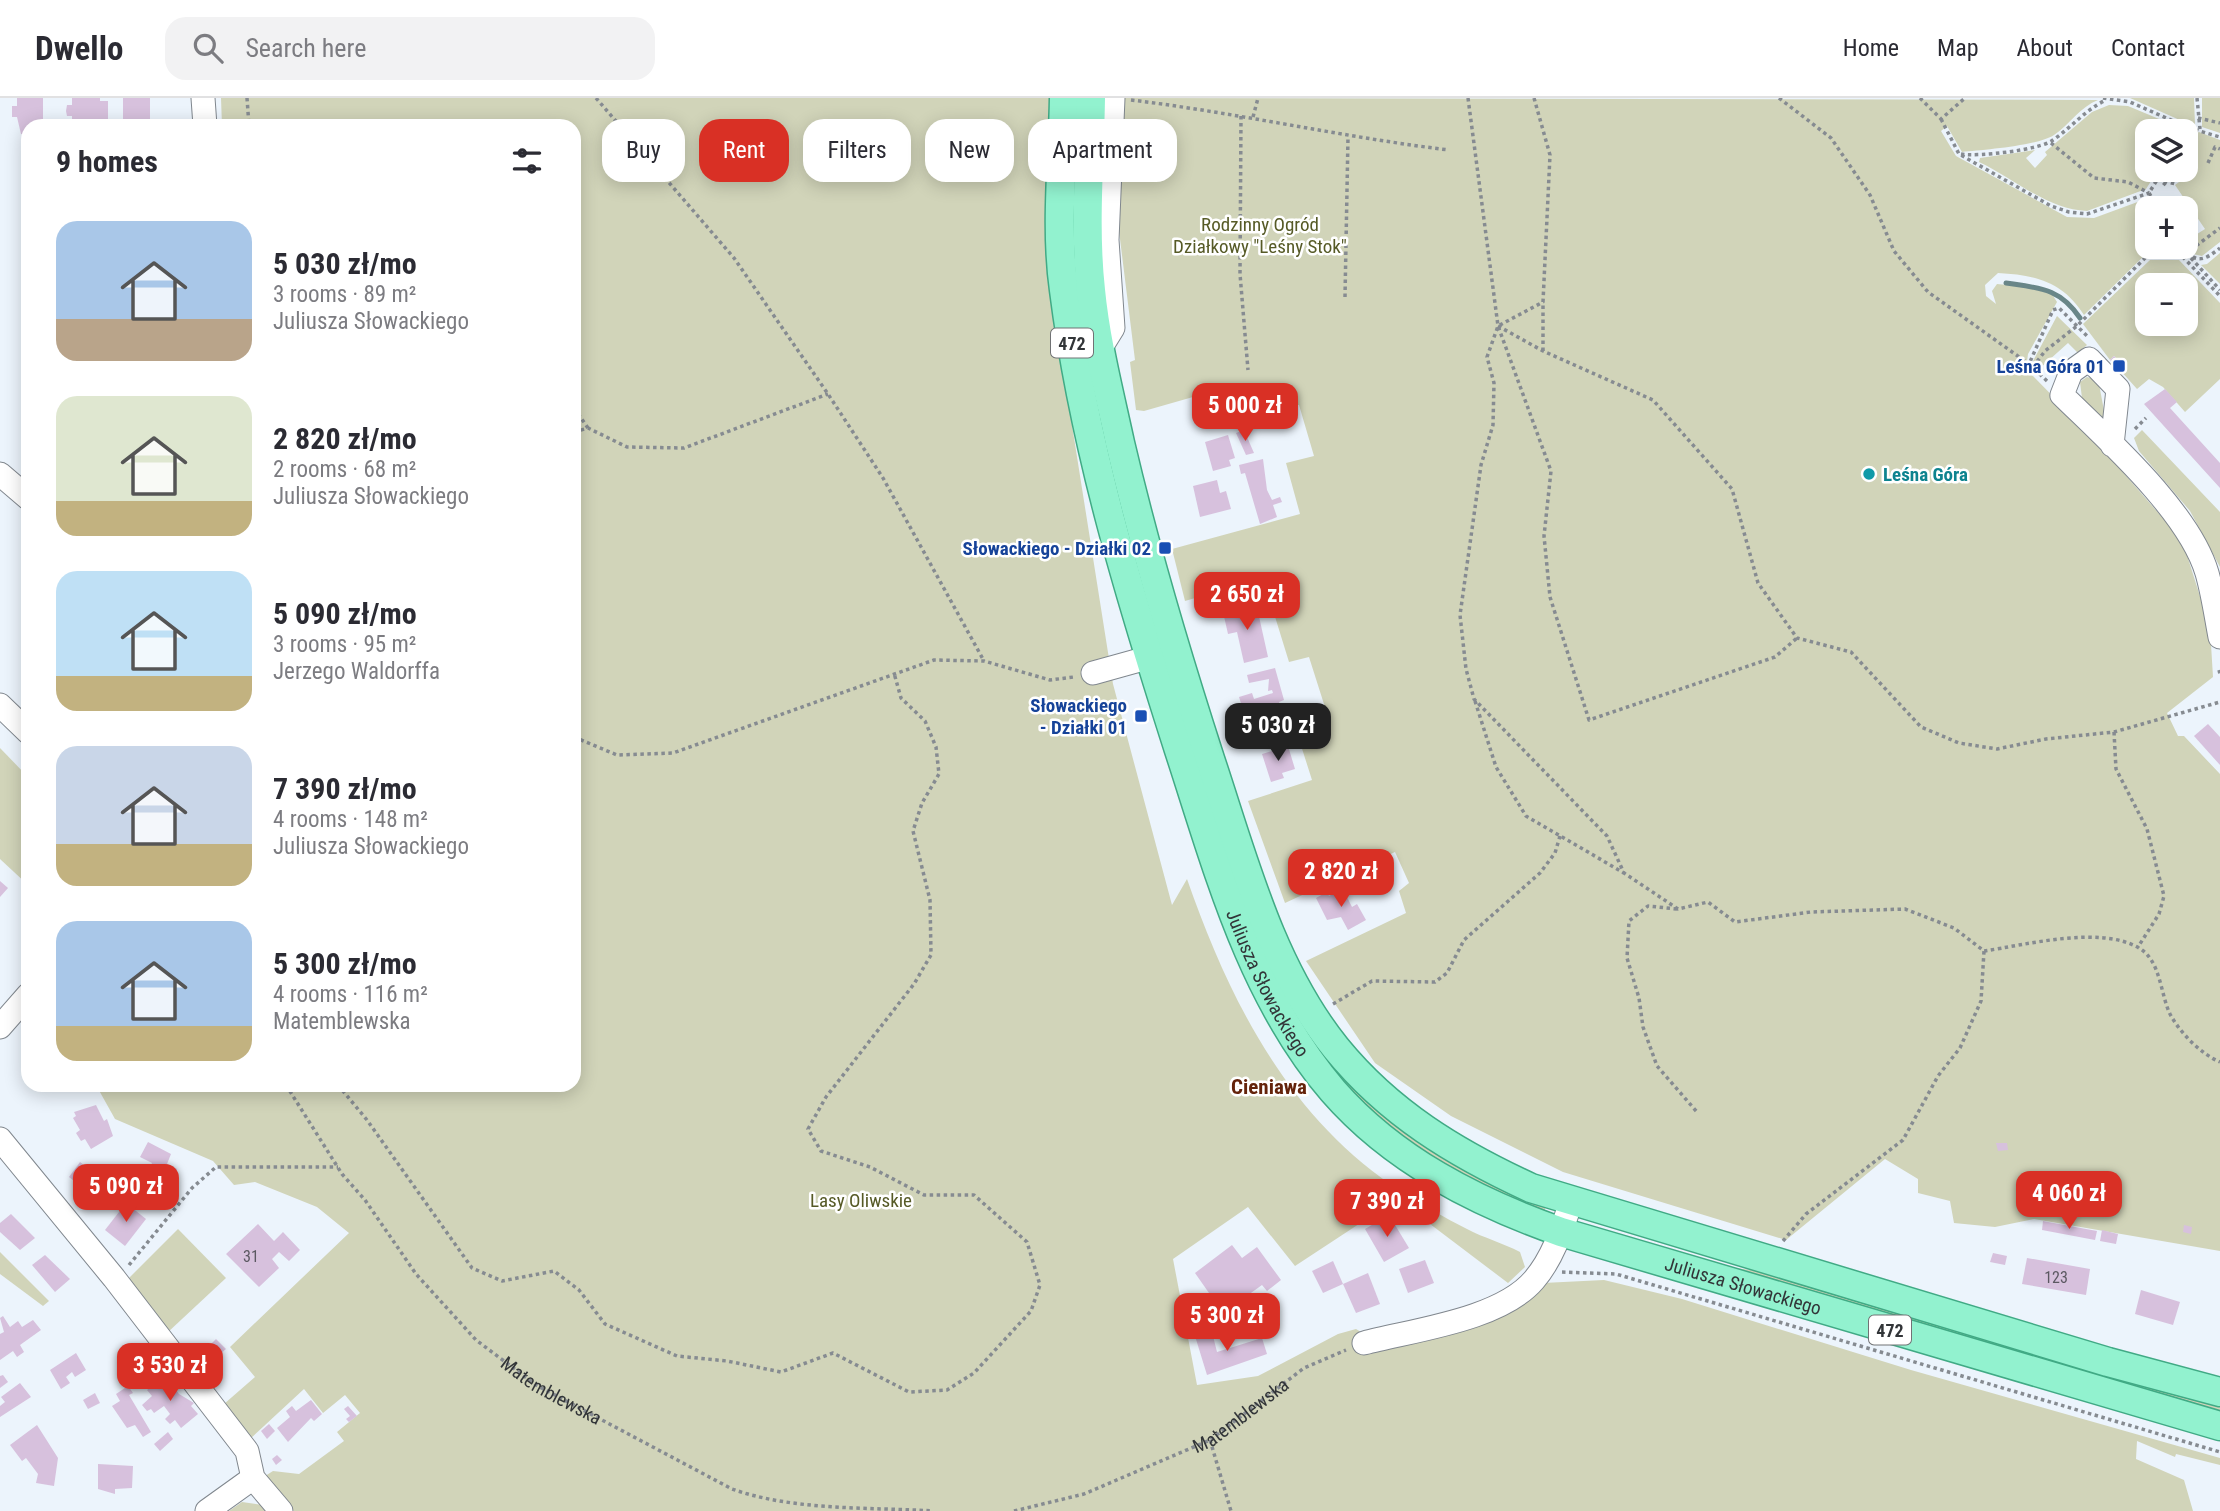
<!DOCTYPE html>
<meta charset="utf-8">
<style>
:root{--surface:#fff;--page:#f2f2f3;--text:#2b2b33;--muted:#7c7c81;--line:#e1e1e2;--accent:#d93025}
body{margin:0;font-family:"Roboto Condensed",sans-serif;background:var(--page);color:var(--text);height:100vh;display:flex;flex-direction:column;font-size:26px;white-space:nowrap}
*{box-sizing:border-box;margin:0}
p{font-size:23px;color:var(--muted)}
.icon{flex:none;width:38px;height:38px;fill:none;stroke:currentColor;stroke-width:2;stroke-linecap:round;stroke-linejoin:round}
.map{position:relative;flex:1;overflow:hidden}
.panel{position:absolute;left:21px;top:21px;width:560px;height:973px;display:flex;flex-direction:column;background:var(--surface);border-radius:21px;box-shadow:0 4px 18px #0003}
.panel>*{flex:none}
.guide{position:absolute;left:602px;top:21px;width:665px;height:63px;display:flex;gap:14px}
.tools{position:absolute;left:2135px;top:21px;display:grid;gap:14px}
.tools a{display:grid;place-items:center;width:63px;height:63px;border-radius:14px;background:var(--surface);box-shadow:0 4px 18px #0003;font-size:35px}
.price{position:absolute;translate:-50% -60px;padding:0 16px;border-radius:14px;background:var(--accent);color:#fff;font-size:23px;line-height:46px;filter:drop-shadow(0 2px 4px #0008)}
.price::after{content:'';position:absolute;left:50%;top:42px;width:21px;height:16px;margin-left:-10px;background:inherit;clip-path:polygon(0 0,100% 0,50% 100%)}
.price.selected{background:#222;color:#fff}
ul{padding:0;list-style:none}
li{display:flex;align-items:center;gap:21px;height:175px;padding:0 35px}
li span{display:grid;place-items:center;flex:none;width:196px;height:140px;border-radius:21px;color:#555}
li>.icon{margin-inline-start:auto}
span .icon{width:84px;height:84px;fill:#fffc;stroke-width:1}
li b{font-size:30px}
h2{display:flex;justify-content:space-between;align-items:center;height:84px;padding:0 35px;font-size:30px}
.tag{padding:0 24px;border-radius:21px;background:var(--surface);box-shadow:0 4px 18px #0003;font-size:24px;line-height:63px}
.tag.selected{background:var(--accent);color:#fff}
header{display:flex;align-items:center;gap:42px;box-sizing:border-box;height:98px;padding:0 35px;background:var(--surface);border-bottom:2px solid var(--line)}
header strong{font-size:33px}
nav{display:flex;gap:38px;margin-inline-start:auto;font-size:24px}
.search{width:490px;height:63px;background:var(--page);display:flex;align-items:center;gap:18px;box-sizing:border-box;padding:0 24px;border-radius:21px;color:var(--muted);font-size:26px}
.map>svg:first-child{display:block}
.green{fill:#d1d4b9;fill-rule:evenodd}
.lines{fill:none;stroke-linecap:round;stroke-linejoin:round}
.stream{stroke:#698688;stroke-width:5}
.building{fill:#d7c1dd}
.minor-casing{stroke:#80878e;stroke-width:25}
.major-casing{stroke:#41aa85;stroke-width:31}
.path{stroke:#868b91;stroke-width:3.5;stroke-dasharray:3.5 3.5;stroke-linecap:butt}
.minor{stroke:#fff;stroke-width:23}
.major{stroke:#92f2cf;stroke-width:28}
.transit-dot{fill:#1a4fb4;stroke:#fff;stroke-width:2.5}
.culture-dot{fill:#0f9aa8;stroke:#fff;stroke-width:2.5}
.labels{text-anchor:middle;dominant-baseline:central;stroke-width:5;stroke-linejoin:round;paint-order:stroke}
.number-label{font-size:16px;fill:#5b5861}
.shield{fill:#fff;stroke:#707274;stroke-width:2}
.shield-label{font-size:18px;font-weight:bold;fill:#323538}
.park-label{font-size:19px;fill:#565a26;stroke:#fff}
.transit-label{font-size:19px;font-weight:bold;fill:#164399;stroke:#fff;text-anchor:end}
.culture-label{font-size:19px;font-weight:bold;fill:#0d838f;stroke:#fff;text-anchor:start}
.street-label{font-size:19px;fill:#323538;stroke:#fff}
.neighbourhood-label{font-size:21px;font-weight:bold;fill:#64230b;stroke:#fff}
</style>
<header>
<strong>Dwello</strong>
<div class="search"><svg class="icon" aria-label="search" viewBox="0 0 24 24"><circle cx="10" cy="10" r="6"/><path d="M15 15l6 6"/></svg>Search here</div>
<nav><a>Home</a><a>Map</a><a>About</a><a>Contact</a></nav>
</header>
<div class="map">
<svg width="2220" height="1413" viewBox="0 0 2220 1413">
<rect width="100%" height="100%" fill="#ecf4fc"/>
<g class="green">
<path d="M221,0H1052L1049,182L1113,586L1172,807L1187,781C1230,904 1289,1021 1402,1094C1423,1107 1445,1120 1467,1131C1484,1140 1503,1145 1520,1154L1525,1169L1508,1185L1397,1101L1295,1168L1248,1109L1173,1161L1197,1287L1258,1278L1338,1236L1356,1231L1381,1246L1543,1185L1604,1182L1682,1201L1911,1272L2220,1360V1367L2176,1356L2175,1359L2137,1343L2136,1361L2184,1382L2193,1413H294L262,1380L273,1373L299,1376L344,1343L337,1334L360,1315L345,1297L323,1315L304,1291L251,1340L224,1306L255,1279L230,1249L349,1135L317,1109L255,1084L234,1087L213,1063L115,1021L96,987H574V28H222Z"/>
<path d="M1124,0L2098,2C2080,9 2070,26 2054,37C2037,48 1983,52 1962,54L1947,28L1941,33L1956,58L2067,119L2094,120L2143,102L2151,104L2155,110H2147V149H2179L2181,152L2148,154L2084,217C2063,184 2036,177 1998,175L1985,187L1986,198L1996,206L1992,193L1997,186L2027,189L2052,196L2057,204L2028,256L2026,271L2088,334L2168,426L2186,454L2210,530L2213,579L2167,615L2178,638H2184L2220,676V1153L2034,1121L1995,1129L1954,1125L1950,1103L1918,1095V1081L1885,1061L1786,1142L1563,1074L1451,1018L1375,965L1306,863L1406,815L1399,793L1409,785L1395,754L1285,805L1248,703L1312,682L1297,635L1330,625L1309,559L1289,564L1263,480L1185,503L1172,451L1300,416L1286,365L1314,358L1299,307L1243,308L1193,299L1144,313L1136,312L1130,264L1135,262L1119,133Z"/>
<path d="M2130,0H2194L2195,27H2191Z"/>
<path d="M2202,0H2220V35L2202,29Z"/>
<path d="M2109,7L2128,8L2183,31L2147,33V72H2158L2146,91L2087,113C2048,112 2013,80 1979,64L1980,60L2035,52L2026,60L2035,70L2047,57L2045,54L2092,14Z"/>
<path d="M2199,34L2220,42V144L2202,158L2193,156L2186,143L2205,131L2175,87L2179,84L2163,78L2166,72H2186V41Z"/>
<path d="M2220,155V186L2201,167L2207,166Z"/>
<path d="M2150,162H2179L2220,205V281L2185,314L2163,289L2149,281L2137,291L2120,272L2124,268L2114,258L2110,262L2083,226ZM2147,187H2186V226H2147Z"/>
<path d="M2057,218L2087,247L2078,255L2068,245L2038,272L2033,263Z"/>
<path d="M2087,279L2097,282L2099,286L2105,318L2101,322L2082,300L2080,284Z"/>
<path d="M2142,332L2220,414V469L2190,413L2139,353L2134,340Z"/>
<path d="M1174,588L1312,935L1545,1110V1113L1488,1092L1421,1054L1368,1011L1306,938Z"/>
<path d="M0,650L28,679V787L0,761Z"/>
<path d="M178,1131L226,1180L167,1235L127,1182Z"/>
<path d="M0,1154L49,1203L43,1208L0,1176Z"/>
<path d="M1721,1168L1773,1175L2220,1305V1316Z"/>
<path d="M242,1404L263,1407L268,1413H229Z"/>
</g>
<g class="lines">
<path class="stream" d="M2006,185C2040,190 2060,190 2080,220"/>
</g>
<g class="building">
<path d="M17,0H43V28H28V36H21L17,19H12V8H17Z"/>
<path d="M72,0H100V3H108V21H100V25L72,26V18H67L66,13L67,7H72Z"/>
<rect x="123" y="0" width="27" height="27"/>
<path d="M2114,258L2124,268L2120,272L2110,262Z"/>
<path d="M2165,291L2177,304L2170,310L2220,365V390L2144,306Z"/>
<path d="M1244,332L1254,355L1246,357L1236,335Z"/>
<path d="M1228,337L1235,360L1229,362L1231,368L1213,373L1205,344Z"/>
<path d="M1263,361L1267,392L1272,402L1280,399L1282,404L1273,407L1277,419L1260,426L1245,375L1241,376L1239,367Z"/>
<path d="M1217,382L1220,395L1226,393L1231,411L1200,419L1193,388Z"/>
<path d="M22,445H28V456H23Z"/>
<path d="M28,498V523H26L24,499Z"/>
<path d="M1256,505L1268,559L1244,565L1237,534L1228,536L1223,514Z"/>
<path d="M1275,570L1284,602L1279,604L1283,617L1275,620L1278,630L1260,636L1256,627L1253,628L1251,624L1255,622L1251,612L1244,615L1239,599L1252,595L1254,601L1273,595L1272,592L1268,593L1269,581L1249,585L1247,577Z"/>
<path d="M2208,626L2220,639V667L2194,638Z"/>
<path d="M1288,648L1295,671L1282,675L1284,680L1271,684L1262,656Z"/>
<path d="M0,783L8,790L0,799Z"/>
<path d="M1343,791L1352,809L1357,806L1366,822L1348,832L1341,819L1327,822L1316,800L1327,794L1329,798Z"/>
<path d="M96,1007L104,1023L107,1021L113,1038L91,1051L85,1041L81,1043L76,1035L80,1032L73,1020L76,1018L74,1014Z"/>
<path d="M148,1044L171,1056L167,1066L177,1071L164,1095L141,1087L152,1065L140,1059Z"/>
<path d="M1996,1045H2007L2008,1052L1998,1053Z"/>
<path d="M80,1064L94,1075L83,1090L69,1079Z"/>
<path d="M2108,1095L2120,1098L2117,1110L2105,1107Z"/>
<path d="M126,1105L146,1121L125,1148L105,1132Z"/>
<path d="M11,1116L35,1140L20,1152L0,1134V1125Z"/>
<path d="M1389,1117L1409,1150L1384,1164L1365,1131Z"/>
<path d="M2043,1123L2097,1133L2095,1142L2042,1132Z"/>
<path d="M258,1126L274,1143L283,1134L300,1152L289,1163L279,1154L272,1161L279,1170L259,1189L226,1156Z"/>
<path d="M2184,1127L2192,1129L2191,1136L2183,1134Z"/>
<path d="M2102,1132L2118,1136L2116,1146L2100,1143Z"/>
<path d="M1232,1147L1242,1160L1257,1149L1281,1182L1267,1193L1262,1187L1223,1215L1195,1175Z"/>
<path d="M1993,1155L2007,1158L2005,1167L1990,1164Z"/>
<path d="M45,1157L70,1181L55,1194L32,1167Z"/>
<path d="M2027,1160L2090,1171L2086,1197L2022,1186Z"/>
<path d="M1425,1162L1434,1185L1408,1195L1399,1171Z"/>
<path d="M1333,1163L1343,1186L1323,1195L1312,1173Z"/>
<path d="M1368,1175L1380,1206L1356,1215L1343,1186Z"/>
<path d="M2141,1192L2180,1204L2173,1227L2135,1216Z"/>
<path d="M3,1218L10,1229L18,1223L22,1229L33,1222L41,1232L20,1247L24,1254L17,1259L13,1253L0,1262V1236L4,1234L0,1220Z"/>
<path d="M1212,1234L1217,1254L1262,1240L1267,1256L1207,1277L1195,1238Z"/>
<path d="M216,1241L226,1251L220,1256L210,1247Z"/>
<path d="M141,1251L145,1258L154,1252L161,1264L133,1286L130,1282L125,1285L118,1276L137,1263L133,1257Z"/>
<path d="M76,1255L86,1272L75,1279L72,1274L66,1279L70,1285L61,1291L50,1272Z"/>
<path d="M3,1277L8,1284L0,1290V1278Z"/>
<path d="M165,1278L179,1296L194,1305L191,1308L198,1316L181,1330L175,1322L170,1326L165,1321L170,1316L164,1308L154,1315L151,1311L147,1313L142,1307L152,1298L147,1292Z"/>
<path d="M20,1285L31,1299L0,1319V1308L5,1304L1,1299Z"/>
<path d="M128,1288L133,1295L129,1297L151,1334L143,1339L135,1327L127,1330L112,1308L120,1303L116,1296Z"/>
<path d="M95,1295L100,1305L88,1311L83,1302Z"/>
<path d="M311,1302L322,1316L314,1323L311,1320L288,1344L277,1330L290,1319L286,1313L292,1308L296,1313Z"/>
<path d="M348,1308L357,1318L349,1324L346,1321L350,1318L344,1311Z"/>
<path d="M269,1326L275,1333L267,1341L261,1333Z"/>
<path d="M37,1327L58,1360L54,1388L36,1385L38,1376L26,1360L22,1363L10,1347Z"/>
<path d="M168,1334L173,1341L160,1353L154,1346Z"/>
<path d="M277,1357L282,1362L276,1367L272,1361Z"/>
<path d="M98,1366L133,1368L132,1390L115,1391V1396L98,1391Z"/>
</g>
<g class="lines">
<defs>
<g id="minor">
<path d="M203,0L205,28"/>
<path d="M1100,251L1113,230L1107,142L1113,0"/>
<path d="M2112,347L2118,291L2089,261L2071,274L2062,297C2108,342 2189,414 2207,475C2213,496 2216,518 2220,539"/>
<path d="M0,376L28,400"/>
<path d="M1093,575L1165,555"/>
<path d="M0,607L28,634"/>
<path d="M0,929L28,897"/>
<path d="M0,1041L114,1180L247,1353L253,1380L281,1413"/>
<path d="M1364,1245C1413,1232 1500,1222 1534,1182C1553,1160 1562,1131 1571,1104"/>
<path d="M207,1413L253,1380"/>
</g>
<g id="major">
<path id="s3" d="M1064,0C1063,62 1055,129 1064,192C1084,349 1131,502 1179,652C1218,771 1250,896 1333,993C1393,1062 1476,1104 1561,1134L2220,1328"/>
<path d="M1091,0C1090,64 1084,129 1091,192C1096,244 1109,294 1120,345C1145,452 1176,556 1210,661C1243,760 1270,868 1336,950C1389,1015 1455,1055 1531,1090L2108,1264L2220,1294"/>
</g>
</defs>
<use href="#minor" class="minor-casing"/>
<use href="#major" class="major-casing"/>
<g class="path">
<path d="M247,0L249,28"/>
<path d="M596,0L734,160L828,296L883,380L984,563"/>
<path d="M1468,0L1498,228L1551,373L1544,438L1550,499L1589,622L1775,559L1797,540"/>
<path d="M1534,0L1550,57L1543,204L1498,228L1487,259L1494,285L1493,327L1481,367L1460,517L1466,571L1474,601L1607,738L1624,775L1678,811L1708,804L1735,824L1811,814L1905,811L1954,830L1984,853C2026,847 2100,827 2139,850C2161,863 2160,895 2170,916C2180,935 2201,956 2220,964"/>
<path d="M1779,0L1831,40L1870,97L1894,153L1928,194L2029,266"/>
<path d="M1920,0L1941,21L1965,0"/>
<path d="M2103,0L2130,4L2189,30L2220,39"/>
<path d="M2197,0L2200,31"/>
<path d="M1131,2C1238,15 1342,39 1449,52"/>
<path d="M1241,18L1240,176L1248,272"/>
<path d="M1253,19L1258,0"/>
<path d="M2198,20L2220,25"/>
<path d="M1941,21L1959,56L2051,108L2069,114L2087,116L2149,95"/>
<path d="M2051,45L2094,80L2128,84L2149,95"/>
<path d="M1961,56C1978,59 2040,52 2053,42C2072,29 2085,12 2106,2"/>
<path d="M2208,65L2215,49L2220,51"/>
<path d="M2158,80L2168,89"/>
<path d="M2164,83L2176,86"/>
<path d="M2158,110L2149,95L2163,72"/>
<path d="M2183,149C2196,167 2205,162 2220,150"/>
<path d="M2185,156L2220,130"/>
<path d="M2148,157L2151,149"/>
<path d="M2191,160L2220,192"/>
<path d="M1345,199L1348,39"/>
<path d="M1498,228L1543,253L1653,302L1732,391L1758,485L1797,540L1851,554L1921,629L1959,645L1997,651L2046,641L2114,634L2220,604"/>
<path d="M1543,253V204"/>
<path d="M2033,269L2045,253L2077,228L2148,157L2182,158L2220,198"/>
<path d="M2047,283L2029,266L2053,212L2059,210L2089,240"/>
<path d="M574,310L588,330"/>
<path d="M2135,331L2146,320"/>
<path d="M574,334L588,330L627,349L684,350L828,296"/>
<path d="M2219,572L2220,576"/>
<path d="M1475,603L1496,669L1526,718L1624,775"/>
<path d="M2114,634L2116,671L2147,731L2164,798L2159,816L2138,849"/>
<path d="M574,639L617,657L673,655L934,562L984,563L1050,582L1074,579"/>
<path d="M1677,811L1648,808L1629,823L1627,860L1639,900L1643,929L1657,968L1697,1014"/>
<path d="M1333,906L1372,883L1435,884L1447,875L1464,842L1540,775L1555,755L1560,738"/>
<path id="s1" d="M286,987L342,1076L365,1102L416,1176L476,1242L536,1287L732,1391C794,1413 868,1409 933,1413"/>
<path d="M338,987L367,1022L472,1170L502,1183L554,1173L579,1192L605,1226L677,1258L727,1263L781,1274L833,1255L909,1294L947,1292L974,1275L1031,1213L1040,1187L1027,1144L974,1097H924L870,1069L821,1053L808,1031L826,999L914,886L931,857L930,802L913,733L922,705L939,676L936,649L925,623L901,600L894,575"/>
<path d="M1783,1143L1806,1116L1903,1042L1938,978L1960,950L1981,903L1984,853"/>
<path d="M129,1167L192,1090L216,1069H338"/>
<path d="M1562,1174L1616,1176L2220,1354"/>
<path d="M1210,1342L1231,1413"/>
<path id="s2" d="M1014,1413L1084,1396L1210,1342L1304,1270L1346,1252"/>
</g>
<use href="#minor" class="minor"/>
<use href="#major" class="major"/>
</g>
<g class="transit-dot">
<rect x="2112" y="261" width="14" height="14" rx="3.5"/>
<rect x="1158" y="443" width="14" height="14" rx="3.5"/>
<rect x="1134" y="611" width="14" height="14" rx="3.5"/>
</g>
<circle class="culture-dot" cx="1869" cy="376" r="7"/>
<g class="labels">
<g class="number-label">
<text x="251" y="1158">31</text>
<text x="2056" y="1179">123</text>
</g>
<g class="shield">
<rect x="1051" y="230.5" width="42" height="29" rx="5"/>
<rect x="1869" y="1217.5" width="42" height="29" rx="5"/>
</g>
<g class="shield-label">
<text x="1072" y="245">472</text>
<text x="1890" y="1232">472</text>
</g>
<g class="park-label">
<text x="1260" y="126">Rodzinny Ogród<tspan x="1260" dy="22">Działkowy "Leśny Stok"</tspan></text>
<text x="861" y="1102">Lasy Oliwskie</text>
</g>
<g class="transit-label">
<text x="2105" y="268">Leśna Góra 01</text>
<text x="1151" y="450">Słowackiego - Działki 02</text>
<text x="1127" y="607">Słowackiego<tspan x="1127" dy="22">- Działki 01</tspan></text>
</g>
<g class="culture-label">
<text x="1883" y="376">Leśna Góra</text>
</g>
<g class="street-label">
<text stroke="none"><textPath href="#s3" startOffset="917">Juliusza Słowackiego</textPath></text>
<text stroke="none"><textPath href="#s3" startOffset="1505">Juliusza Słowackiego</textPath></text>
<text stroke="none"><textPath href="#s1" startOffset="410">Matemblewska</textPath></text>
<text stroke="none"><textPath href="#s2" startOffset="248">Matemblewska</textPath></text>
</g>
<g class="neighbourhood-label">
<text x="1269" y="989">Cieniawa</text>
</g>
</g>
</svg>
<div class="tools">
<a><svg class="icon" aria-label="layers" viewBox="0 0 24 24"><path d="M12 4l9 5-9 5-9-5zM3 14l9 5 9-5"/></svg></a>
<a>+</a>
<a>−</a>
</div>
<b class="price" style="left:1245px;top:345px">5 000 zł</b>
<b class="price" style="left:1247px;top:534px">2 650 zł</b>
<b class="price selected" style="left:1278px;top:665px">5 030 zł</b>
<b class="price" style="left:1341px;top:811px">2 820 zł</b>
<b class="price" style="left:126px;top:1126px">5 090 zł</b>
<b class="price" style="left:2069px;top:1133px">4 060 zł</b>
<b class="price" style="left:1387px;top:1141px">7 390 zł</b>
<b class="price" style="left:1227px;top:1255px">5 300 zł</b>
<b class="price" style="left:170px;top:1305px">3 530 zł</b>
<div class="guide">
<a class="tag">Buy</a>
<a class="tag selected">Rent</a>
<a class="tag">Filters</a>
<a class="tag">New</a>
<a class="tag">Apartment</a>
</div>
<section class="panel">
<h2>9 homes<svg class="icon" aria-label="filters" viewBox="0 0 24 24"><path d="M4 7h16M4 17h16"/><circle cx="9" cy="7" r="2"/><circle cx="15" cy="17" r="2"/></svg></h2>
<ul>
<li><span style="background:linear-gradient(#a9c7e8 70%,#b9a48a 0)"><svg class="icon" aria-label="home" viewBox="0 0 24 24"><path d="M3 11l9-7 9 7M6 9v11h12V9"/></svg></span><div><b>5 030 zł/mo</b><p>3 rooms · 89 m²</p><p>Juliusza Słowackiego</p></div></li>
<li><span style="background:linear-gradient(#dfe7d0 75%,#c2b280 0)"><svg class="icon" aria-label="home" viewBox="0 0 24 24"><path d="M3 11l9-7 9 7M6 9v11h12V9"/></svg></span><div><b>2 820 zł/mo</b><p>2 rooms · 68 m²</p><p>Juliusza Słowackiego</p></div></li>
<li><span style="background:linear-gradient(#bfe0f5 75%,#c2b280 0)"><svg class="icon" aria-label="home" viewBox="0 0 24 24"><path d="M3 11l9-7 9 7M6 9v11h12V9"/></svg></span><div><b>5 090 zł/mo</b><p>3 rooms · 95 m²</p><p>Jerzego Waldorffa</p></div></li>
<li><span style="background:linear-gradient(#c9d6e8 70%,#c2b280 0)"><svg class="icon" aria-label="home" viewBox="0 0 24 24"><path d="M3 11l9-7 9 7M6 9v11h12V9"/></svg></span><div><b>7 390 zł/mo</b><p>4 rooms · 148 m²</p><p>Juliusza Słowackiego</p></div></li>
<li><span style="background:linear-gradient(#a9c7e8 75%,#c2b280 0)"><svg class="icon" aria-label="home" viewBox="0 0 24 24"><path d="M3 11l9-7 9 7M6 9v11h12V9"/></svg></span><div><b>5 300 zł/mo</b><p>4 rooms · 116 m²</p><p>Matemblewska</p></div></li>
</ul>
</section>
</div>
